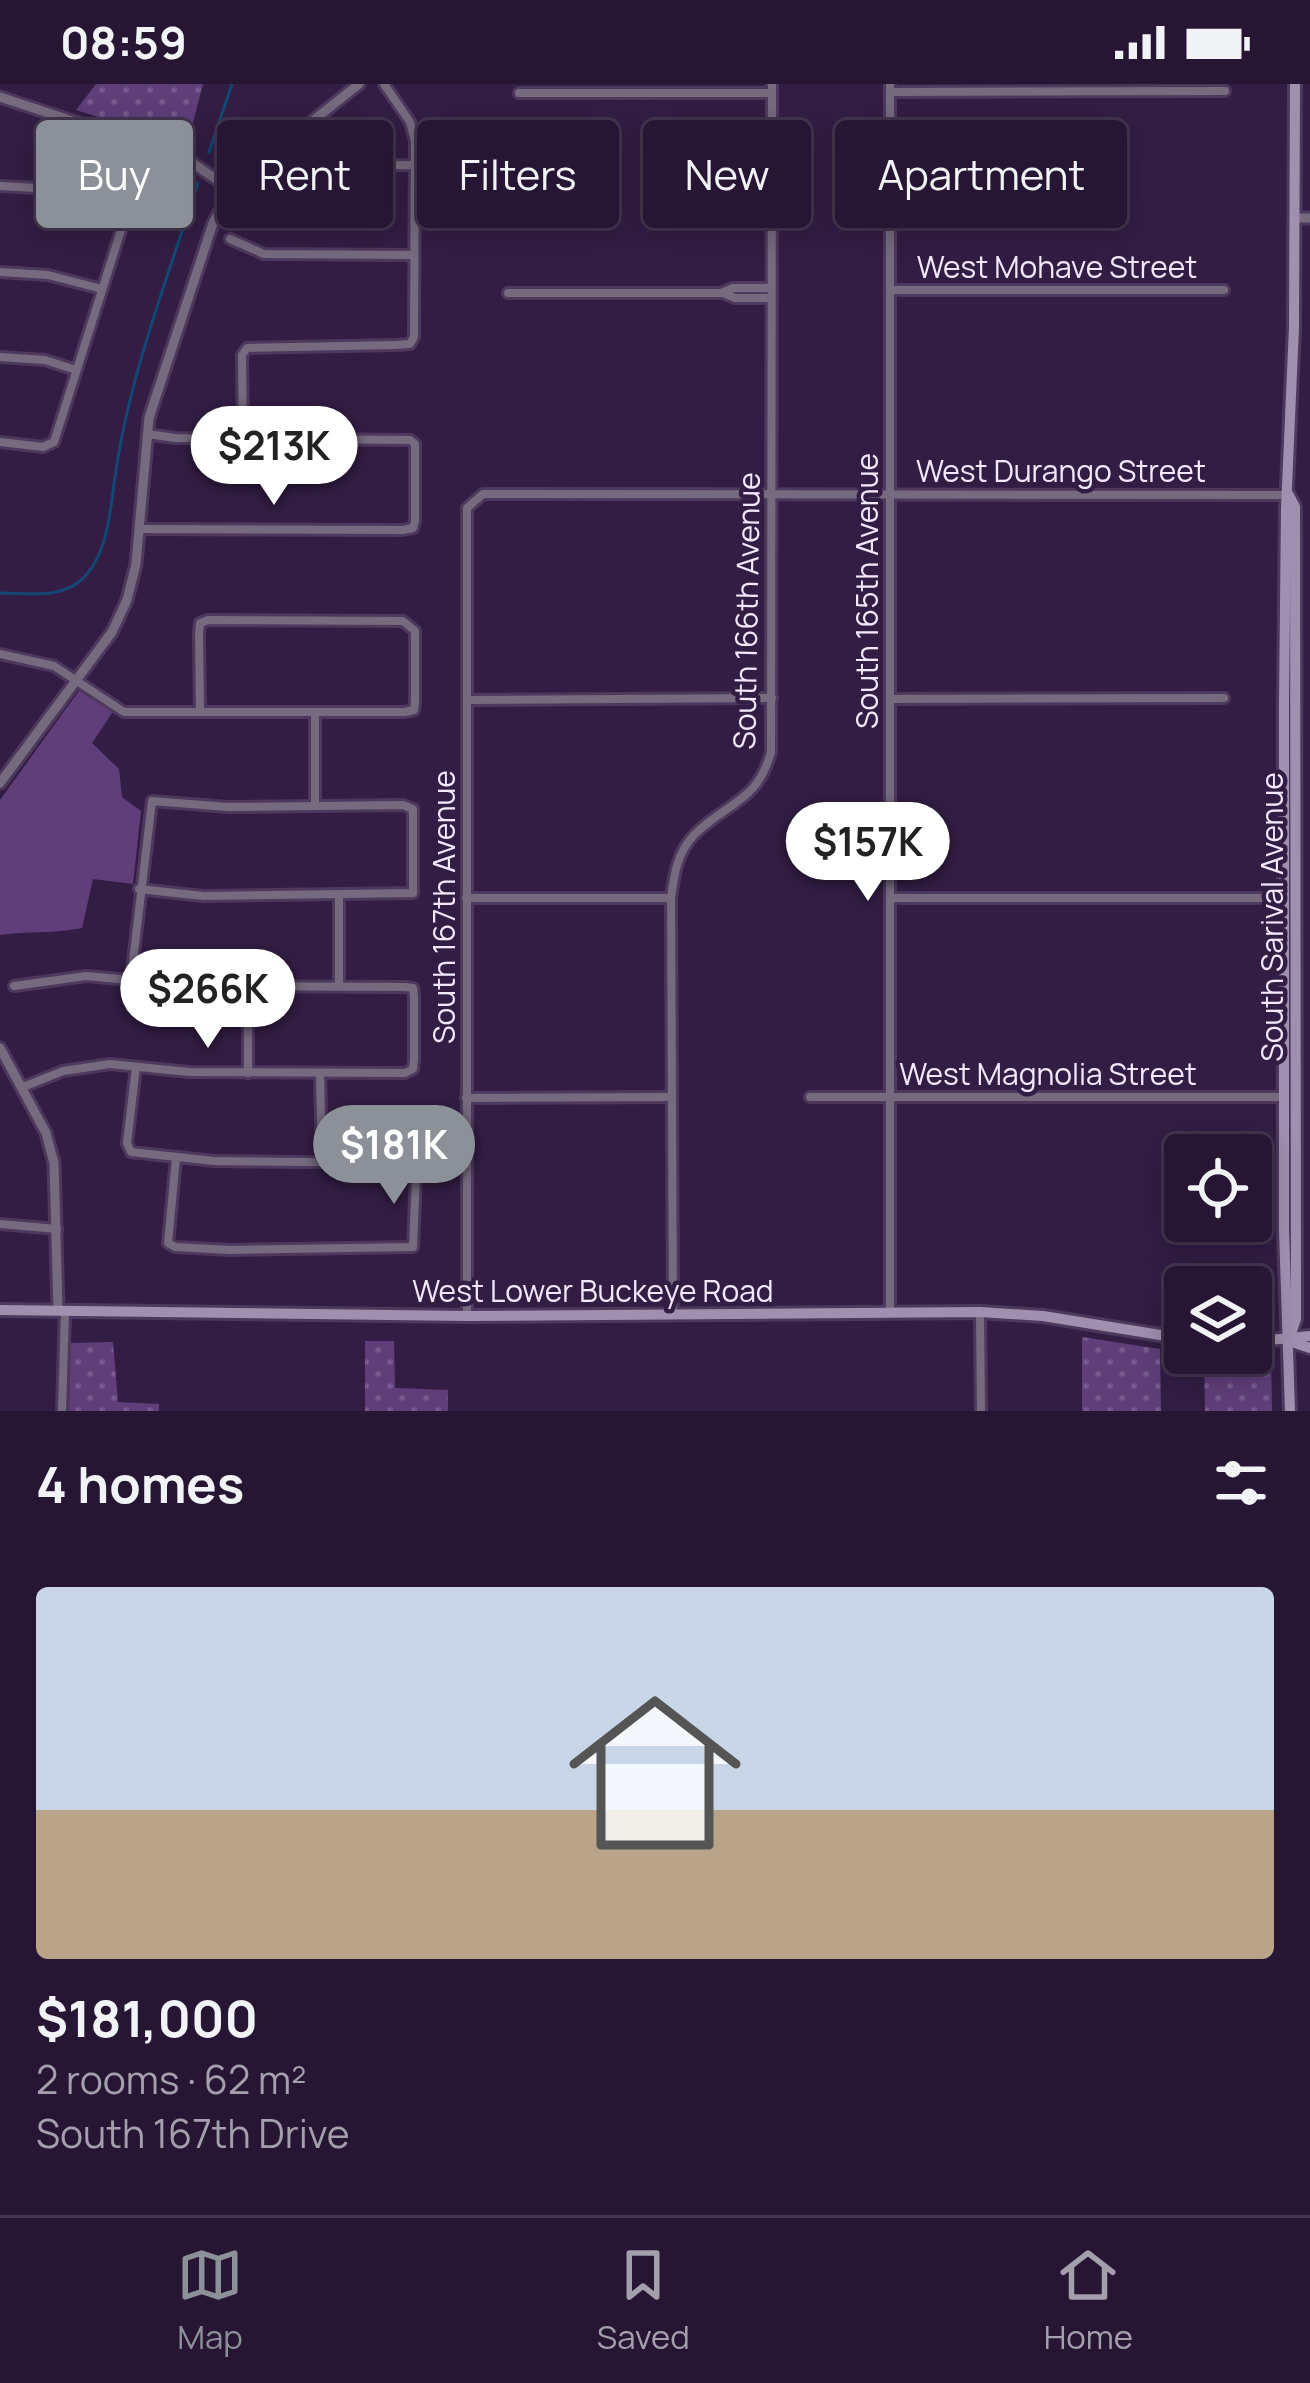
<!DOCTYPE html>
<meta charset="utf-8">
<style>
:root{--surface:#261633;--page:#2e1f3b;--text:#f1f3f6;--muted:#a49fac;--line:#42354e;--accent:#8c9099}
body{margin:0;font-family:Manrope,sans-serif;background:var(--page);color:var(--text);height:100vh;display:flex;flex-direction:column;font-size:45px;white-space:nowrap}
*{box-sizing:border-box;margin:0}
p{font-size:39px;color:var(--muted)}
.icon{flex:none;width:66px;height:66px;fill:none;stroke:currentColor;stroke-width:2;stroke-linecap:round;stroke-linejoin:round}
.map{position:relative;height:1327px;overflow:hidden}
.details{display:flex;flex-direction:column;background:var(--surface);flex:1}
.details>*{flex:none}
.banner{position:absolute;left:36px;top:36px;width:1239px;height:108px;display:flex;gap:24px}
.tools{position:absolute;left:1164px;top:1050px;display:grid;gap:24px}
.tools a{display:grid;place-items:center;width:108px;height:108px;border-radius:12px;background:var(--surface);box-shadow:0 6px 30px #0003,0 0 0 3px var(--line);font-size:60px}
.price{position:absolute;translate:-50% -102px;padding:0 27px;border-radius:42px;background:#fff;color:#222;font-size:39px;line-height:78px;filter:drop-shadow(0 3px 6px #0008)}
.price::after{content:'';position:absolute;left:50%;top:72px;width:36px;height:27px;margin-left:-18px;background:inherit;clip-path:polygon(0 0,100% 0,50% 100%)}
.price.selected{background:var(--accent);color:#fff}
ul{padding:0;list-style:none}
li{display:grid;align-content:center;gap:24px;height:636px;padding:0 36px}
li+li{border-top:3px solid var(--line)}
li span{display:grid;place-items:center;height:372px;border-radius:12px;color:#555}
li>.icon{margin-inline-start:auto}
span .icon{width:216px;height:216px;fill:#fffc;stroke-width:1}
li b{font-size:51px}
h2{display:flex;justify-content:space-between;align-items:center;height:144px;padding:0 36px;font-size:51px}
.pill{padding:0 42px;border-radius:12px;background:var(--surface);box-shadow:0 6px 30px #0003,0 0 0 3px var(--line);font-size:42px;line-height:108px}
.pill.selected{background:var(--accent);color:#fff}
.status{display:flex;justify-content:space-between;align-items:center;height:84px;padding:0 60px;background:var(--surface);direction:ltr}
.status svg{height:33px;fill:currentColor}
.menu{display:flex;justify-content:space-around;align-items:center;height:168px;border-top:3px solid var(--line);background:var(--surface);font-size:33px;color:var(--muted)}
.menu a{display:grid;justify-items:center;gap:6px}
.menu .selected{color:var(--accent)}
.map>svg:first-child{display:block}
.grass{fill:url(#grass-dots)}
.park{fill:#5f3e79}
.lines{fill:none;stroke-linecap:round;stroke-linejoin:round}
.stream{stroke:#134876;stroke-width:3}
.minor-casing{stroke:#4e395e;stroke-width:14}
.tertiary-casing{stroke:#4e395e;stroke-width:15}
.secondary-casing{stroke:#4e395e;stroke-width:16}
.minor{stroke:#756a7e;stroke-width:8}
.tertiary{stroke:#756a7e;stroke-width:9}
.secondary{stroke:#a08faf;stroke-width:10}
.labels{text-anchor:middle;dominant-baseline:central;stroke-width:9;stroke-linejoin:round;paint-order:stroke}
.street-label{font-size:30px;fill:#f3e8fc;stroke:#331d44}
</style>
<div class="status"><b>08:59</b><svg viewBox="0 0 49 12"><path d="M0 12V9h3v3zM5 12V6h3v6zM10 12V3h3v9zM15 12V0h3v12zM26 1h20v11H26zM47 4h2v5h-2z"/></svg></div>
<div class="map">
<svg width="1310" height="1327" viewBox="0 0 1310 1327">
<defs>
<pattern id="grass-dots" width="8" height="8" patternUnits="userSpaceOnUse" patternTransform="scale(3)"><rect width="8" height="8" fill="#5f3e79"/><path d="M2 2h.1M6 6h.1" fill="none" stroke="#765a8d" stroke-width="1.8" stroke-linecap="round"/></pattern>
</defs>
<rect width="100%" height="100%" fill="#331d44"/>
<g class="grass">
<path d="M96,0H203L187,61L76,26Z"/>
<path d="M1082,1253L1160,1265L1161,1327H1082Z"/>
<path d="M365,1257H394L395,1304L448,1306V1327H365Z"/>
<path d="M113,1258L118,1318L159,1320V1327H69L70,1259Z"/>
<path d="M1204,1269L1271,1271L1272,1327H1205Z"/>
</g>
<path class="park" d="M81,604L114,626L92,659L119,685L122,713L141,727L133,800L93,795L82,844C53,850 29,847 0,851V716Z"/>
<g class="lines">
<g class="stream">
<path d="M209,68L232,0"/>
<path d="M0,509C27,509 58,515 80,497C108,473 110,427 115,393C129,292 167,196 198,99"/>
</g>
<defs>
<g id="minor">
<path d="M890,0V1229"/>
<path d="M890,8L1225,7"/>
<path d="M519,9H772"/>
<path d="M309,70L331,82L415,81"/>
<path d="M0,102L54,105L128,123"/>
<path d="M230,155L264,170L414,171"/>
<path d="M0,188L48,191L102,205"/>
<path d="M890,206H1224"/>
<path d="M508,209H721L733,204H770"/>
<path d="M723,209L735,214H771"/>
<path d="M0,273L45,276L76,286"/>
<path d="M243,356L242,271L247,264L396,261L410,260L414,253L415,57L410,38L384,0"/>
<path d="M0,358L43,363L54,358L148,61"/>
<path d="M140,445L403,446L413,444L415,437V360L410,356L175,354L147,350"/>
<path d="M0,570L54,582L124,628H405L414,626L415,617V547L403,537L208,536L200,539L199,549L200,628"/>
<path d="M891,615L1224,614"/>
<path d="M467,616L772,614"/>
<path d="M315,628V721"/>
<path d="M339,812V902"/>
<path d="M466,814H671"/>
<path d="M890,814H1285"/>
<path d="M131,894L152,717L228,723L403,721L413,725V809L203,812L139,805"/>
<path d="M14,902L86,892L197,902L405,903L413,904L414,912V976L413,985L405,989L189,988L110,980L63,987L23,1003"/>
<path d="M136,983L127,1059L131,1068L214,1077L408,1079L416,1091L413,1163L230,1166L175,1163L168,1159L176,1074"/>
<path d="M248,989V902"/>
<path d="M320,989L322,1078"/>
<path d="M810,1013H1285"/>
<path d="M466,1014L672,1013"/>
<path d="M0,1140L57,1145"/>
<path d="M980,1228L981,1327"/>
<path d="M673,1230L671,814C674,791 677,769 694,751C727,718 757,719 771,668L772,0"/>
<path d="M467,1232V424L483,410L1289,411"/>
<path d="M62,1327L65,1227"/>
</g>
<g id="tertiary">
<path d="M0,13L185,74L232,106"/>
<path d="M1295,134H1310"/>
<path d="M0,699L112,548L127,516L136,480L149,334L213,139L232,106L250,87L359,0"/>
<path d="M0,964L46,1049L54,1079L58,1226"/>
</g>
<g id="secondary">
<path d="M1289,411L1295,423L1296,1235L1290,1253"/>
<path d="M0,1226L467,1232L980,1228L1043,1232L1185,1255"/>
<path d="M1289,1257L1310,1264"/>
<path d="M1251,1258L1310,1252"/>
<path d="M1290,1327L1284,1146V620L1286,425L1294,243L1295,0"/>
</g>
</defs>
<use href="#minor" class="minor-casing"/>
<use href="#tertiary" class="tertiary-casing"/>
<use href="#secondary" class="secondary-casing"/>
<use href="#minor" class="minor"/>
<use href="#tertiary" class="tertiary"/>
<use href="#secondary" class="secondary"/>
</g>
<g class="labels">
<g class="street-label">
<text x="1057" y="182">West Mohave Street</text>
<text x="1061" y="386">West Durango Street</text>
<text transform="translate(866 507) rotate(-90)">South 165th Avenue</text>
<text transform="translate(746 527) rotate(-89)">South 166th Avenue</text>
<text transform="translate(443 823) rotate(-90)">South 167th Avenue</text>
<text transform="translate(1271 833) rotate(-90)">South Sarival Avenue</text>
<text x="1048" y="989">West Magnolia Street</text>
<text x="593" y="1206">West Lower Buckeye Road</text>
</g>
</g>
</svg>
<div class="tools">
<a><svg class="icon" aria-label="locate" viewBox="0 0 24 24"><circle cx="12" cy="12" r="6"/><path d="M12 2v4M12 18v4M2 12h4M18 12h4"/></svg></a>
<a><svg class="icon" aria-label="layers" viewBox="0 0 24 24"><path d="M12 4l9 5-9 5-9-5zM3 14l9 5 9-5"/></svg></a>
</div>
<b class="price" style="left:274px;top:424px">$213K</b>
<b class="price" style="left:868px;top:820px">$157K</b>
<b class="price" style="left:208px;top:967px">$266K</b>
<b class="price selected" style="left:394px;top:1123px">$181K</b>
<div class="banner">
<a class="pill selected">Buy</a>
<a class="pill">Rent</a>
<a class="pill">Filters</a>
<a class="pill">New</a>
<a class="pill">Apartment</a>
</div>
</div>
<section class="details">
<h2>4 homes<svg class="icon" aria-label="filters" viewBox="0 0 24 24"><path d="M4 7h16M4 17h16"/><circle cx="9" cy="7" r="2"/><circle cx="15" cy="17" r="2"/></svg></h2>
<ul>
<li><span style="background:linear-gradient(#c9d6e8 60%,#b9a48a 0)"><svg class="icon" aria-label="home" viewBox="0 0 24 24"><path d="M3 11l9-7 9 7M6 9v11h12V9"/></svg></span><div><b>$181,000</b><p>2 rooms · 62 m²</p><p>South 167th Drive</p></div></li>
</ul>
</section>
<nav class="menu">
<a class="selected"><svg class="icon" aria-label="map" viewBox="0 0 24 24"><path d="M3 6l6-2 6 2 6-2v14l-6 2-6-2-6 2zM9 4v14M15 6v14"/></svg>Map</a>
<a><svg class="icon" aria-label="saved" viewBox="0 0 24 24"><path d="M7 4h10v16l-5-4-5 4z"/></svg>Saved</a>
<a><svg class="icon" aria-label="home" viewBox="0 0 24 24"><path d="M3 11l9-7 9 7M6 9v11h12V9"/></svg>Home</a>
</nav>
